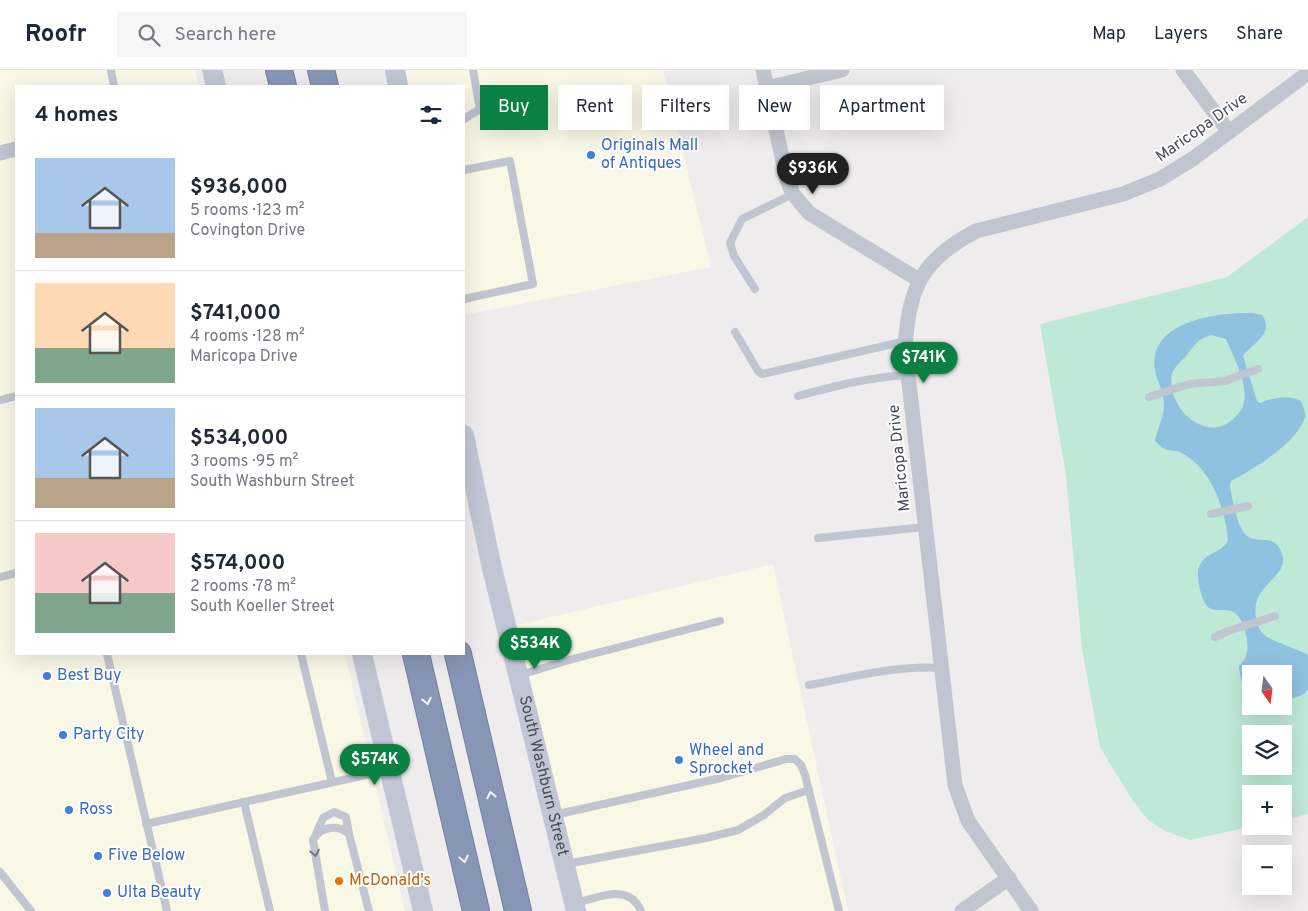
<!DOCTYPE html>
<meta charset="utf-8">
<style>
:root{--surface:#fff;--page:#f6f6f7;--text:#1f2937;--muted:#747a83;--line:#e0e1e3;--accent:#0b8043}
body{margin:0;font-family:Overpass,sans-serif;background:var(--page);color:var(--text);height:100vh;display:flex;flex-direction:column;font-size:19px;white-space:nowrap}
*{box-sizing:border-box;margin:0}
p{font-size:16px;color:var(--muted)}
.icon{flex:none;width:28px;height:28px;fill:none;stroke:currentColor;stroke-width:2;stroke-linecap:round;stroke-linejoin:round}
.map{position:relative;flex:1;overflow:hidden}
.sheet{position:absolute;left:15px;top:15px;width:450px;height:570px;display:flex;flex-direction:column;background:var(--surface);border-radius:0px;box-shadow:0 5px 20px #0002}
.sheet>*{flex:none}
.banner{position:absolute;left:480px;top:15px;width:475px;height:45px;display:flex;gap:10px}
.needle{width:32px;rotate:166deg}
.tools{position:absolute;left:1242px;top:595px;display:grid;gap:10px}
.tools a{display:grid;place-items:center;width:50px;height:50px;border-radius:0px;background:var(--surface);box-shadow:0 5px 20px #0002;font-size:25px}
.price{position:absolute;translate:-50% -42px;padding:0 11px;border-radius:18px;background:var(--accent);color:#fff;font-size:16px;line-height:32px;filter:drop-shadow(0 1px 2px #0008)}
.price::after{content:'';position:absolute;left:50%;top:30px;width:15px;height:11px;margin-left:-8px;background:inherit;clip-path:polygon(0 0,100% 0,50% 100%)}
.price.on{background:#222;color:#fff}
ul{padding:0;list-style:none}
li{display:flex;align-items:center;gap:15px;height:125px;padding:0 20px}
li+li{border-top:1px solid var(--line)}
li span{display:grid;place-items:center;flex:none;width:140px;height:100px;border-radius:0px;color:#555}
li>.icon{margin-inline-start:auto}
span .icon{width:60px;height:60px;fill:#fffc;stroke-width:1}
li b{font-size:21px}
h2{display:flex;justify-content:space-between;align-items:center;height:60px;padding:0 20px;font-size:21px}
.chip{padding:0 18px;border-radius:0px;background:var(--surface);box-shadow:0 5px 20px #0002;font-size:18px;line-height:45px}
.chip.on{background:var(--accent);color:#fff}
header{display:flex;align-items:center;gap:30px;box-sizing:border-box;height:70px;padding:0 25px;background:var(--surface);border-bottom:1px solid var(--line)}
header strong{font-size:24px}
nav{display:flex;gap:28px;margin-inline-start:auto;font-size:18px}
.search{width:350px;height:45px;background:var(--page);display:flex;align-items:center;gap:12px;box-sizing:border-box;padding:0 18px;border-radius:0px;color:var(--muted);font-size:19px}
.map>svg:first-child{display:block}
.commercial{fill:#f9f7e5}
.green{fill:#bee9d6;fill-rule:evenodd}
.water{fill:#8fc1e1;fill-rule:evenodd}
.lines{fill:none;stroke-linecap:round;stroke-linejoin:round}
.highway-casing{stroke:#7381a2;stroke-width:28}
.lane{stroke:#c0c5d0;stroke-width:8}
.street{stroke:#c0c5d0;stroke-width:15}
.secondary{stroke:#c0c6d3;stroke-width:20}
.highway{stroke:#8896b6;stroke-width:26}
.oneway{stroke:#f3f4f8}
.oneway2{stroke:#717681}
.shop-dot{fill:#3f7fe0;stroke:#fff;stroke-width:2}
.food-dot{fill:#e8710a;stroke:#fff;stroke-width:2}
.labels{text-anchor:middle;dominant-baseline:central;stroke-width:4;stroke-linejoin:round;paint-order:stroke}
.street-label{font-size:16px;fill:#464c57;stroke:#fff}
.shop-label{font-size:16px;fill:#366cbe;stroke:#fff;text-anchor:start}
.food-label{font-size:16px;fill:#c56008;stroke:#fff;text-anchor:start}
</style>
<header>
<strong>Roofr</strong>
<div class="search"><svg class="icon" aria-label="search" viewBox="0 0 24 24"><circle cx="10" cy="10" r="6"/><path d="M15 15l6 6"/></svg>Search here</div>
<nav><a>Map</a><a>Layers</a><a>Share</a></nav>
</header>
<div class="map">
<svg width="1308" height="841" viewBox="0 0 1308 841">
<rect width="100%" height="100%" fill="#eeecec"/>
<g class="commercial">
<path d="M0,0H195L199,16H16V584H345L405,841H0Z"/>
<path d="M395,0H663L711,197L464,245V16H398Z"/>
<path d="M773,494L848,841H576L506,558Z"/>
</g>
<path class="green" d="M1308,147V744L1284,750V724H1251V756H1254L1190,770L1165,761L1148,750L1131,728L1100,677L1082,579L1066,405L1040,254L1227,207ZM1251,604H1284V636H1251ZM1251,664H1284V696H1251Z"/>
<path class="water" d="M1253,243L1262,245C1275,263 1253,273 1243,286L1257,331L1260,333C1274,328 1286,324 1301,331C1303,337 1307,344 1304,350C1294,375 1253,399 1231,411L1230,415C1231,426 1238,459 1246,465C1258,475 1273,463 1281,481C1293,508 1250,512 1256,547C1257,553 1259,560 1263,564C1270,571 1298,579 1308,585V620L1302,625L1284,631V604H1251V625C1242,617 1240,609 1239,596C1241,593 1245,590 1246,586C1250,574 1245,551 1235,543C1227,537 1213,544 1206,535C1201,527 1198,513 1198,505C1197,482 1225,484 1228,469C1225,439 1212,401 1185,385C1174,377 1169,386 1155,371C1157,359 1164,348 1164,334C1164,318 1151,303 1155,286C1161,249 1223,242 1253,243ZM1211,265L1226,269C1233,286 1248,313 1244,332C1243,338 1239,344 1234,348C1207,376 1165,337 1172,304C1174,297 1181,292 1186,286C1195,275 1196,270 1211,265Z"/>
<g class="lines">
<defs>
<g id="highway">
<path d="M279,0L283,16"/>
<path d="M321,0L325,16"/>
<path d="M416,584L476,841"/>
<path d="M458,584L518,841"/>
</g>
</defs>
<use href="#highway" class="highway-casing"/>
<g class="lane">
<path d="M111,1L114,16"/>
<path d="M464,49L480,39L473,0"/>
<path d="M464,100L510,91L533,214L464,229"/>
<path d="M755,219L734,186L730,173L742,149L793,124"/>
<path d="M735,262L758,301L762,304L906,271"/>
<path d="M798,326C835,316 870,307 908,305"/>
<path d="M1149,327L1189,314L1225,311L1258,299"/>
<path d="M0,330L16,326"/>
<path d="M1211,444L1248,436"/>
<path d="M818,468L925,457"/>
<path d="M0,507L16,503"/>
<path d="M1215,567L1228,561L1275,546"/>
<path d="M107,584L167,841"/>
<path d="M301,584L332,712"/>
<path d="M520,605L573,589L720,551"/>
<path d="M809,615C853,607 897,595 941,598"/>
<path d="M244,732L270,841"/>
<path d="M554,745L721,708L786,689H795L801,695L805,705L839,841"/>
<path d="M146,754L388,700"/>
<path d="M316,764L323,748L334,742L346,747L349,764"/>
<path d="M566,794L706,768L738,760L764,745L785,728L809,720"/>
<path d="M0,802L31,841"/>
<path d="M575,833C598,828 629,812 641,841"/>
<path d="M325,841L313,770C320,756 339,754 349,764L369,841"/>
</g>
<g class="street">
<path d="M763,0L787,110L793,124L809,143L919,210"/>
<path d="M1183,0L1229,62"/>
<path d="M767,18L842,0"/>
<path d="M0,83L16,79"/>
<path d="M962,841L1009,808"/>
<path d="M1031,841L968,751L955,715L905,278C909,218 921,190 976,161L1123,124L1160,109L1194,88L1308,3"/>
</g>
<g class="secondary">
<path d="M212,0L216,16"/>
<path d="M395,0L398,16"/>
<path id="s1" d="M464,365L491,494L576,841"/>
<path d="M362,584L423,841"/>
</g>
<use href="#highway" class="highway"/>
</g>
<defs><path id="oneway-chevron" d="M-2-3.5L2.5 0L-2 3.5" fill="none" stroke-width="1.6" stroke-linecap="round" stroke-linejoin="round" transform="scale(1.25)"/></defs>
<g class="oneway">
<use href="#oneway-chevron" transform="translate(427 631) rotate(77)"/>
<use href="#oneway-chevron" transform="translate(491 725) rotate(-103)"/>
<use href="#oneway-chevron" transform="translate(464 789) rotate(77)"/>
</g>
<use class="oneway2" href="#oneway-chevron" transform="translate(315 783) rotate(79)"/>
<g class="shop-dot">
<circle cx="591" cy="85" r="5"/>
<circle cx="47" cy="606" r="5"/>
<circle cx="63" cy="665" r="5"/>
<circle cx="679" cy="690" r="5"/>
<circle cx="69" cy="740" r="5"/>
<circle cx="98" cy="786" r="5"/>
<circle cx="107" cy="823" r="5"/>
</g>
<circle class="food-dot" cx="339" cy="811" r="5"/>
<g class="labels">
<g class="street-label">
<text transform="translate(1202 58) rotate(-35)">Maricopa Drive</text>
<text transform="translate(900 388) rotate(-96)">Maricopa Drive</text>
<text stroke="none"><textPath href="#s1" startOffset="350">South Washburn Street</textPath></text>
</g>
<g class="shop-label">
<text x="601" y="76">Originals Mall<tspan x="601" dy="18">of Antiques</tspan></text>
<text x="57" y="606">Best Buy</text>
<text x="73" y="665">Party City</text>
<text x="689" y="681">Wheel and<tspan x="689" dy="18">Sprocket</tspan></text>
<text x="79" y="740">Ross</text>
<text x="108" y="786">Five Below</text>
<text x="117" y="823">Ulta Beauty</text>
</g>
<g class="food-label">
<text x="349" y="811">McDonald's</text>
</g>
</g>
</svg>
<div class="tools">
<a><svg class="needle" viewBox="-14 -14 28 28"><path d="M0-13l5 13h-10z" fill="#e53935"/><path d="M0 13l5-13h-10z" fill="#747a83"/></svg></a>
<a><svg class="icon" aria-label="layers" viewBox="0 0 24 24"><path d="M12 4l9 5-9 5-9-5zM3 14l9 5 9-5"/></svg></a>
<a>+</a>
<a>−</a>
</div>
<b class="price on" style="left:813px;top:125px">$936K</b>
<b class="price" style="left:924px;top:314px">$741K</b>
<b class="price" style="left:535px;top:600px">$534K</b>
<b class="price" style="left:375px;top:716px">$574K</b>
<div class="banner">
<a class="chip on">Buy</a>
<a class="chip">Rent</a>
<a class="chip">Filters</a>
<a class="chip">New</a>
<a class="chip">Apartment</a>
</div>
<section class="sheet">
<h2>4 homes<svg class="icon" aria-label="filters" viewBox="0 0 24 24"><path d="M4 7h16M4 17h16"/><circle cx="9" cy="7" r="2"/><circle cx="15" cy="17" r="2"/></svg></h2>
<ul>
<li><span style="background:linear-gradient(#a9c7e8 75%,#b9a48a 0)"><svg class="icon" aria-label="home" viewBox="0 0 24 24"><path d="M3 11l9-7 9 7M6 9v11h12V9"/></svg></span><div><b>$936,000</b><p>5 rooms · 123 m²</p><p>Covington Drive</p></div></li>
<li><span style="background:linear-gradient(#ffd9b3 65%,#7fa58c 0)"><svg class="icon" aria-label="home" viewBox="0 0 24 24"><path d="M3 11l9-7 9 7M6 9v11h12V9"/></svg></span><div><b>$741,000</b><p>4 rooms · 128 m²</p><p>Maricopa Drive</p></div></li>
<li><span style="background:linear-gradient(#a9c7e8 70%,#b9a48a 0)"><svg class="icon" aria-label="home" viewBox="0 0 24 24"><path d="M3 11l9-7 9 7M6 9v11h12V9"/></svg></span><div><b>$534,000</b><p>3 rooms · 95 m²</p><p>South Washburn Street</p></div></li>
<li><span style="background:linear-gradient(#f6c9c9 60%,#7fa58c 0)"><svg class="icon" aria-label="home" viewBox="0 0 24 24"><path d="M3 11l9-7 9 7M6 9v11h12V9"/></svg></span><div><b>$574,000</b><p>2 rooms · 78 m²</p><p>South Koeller Street</p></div></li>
</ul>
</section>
</div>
